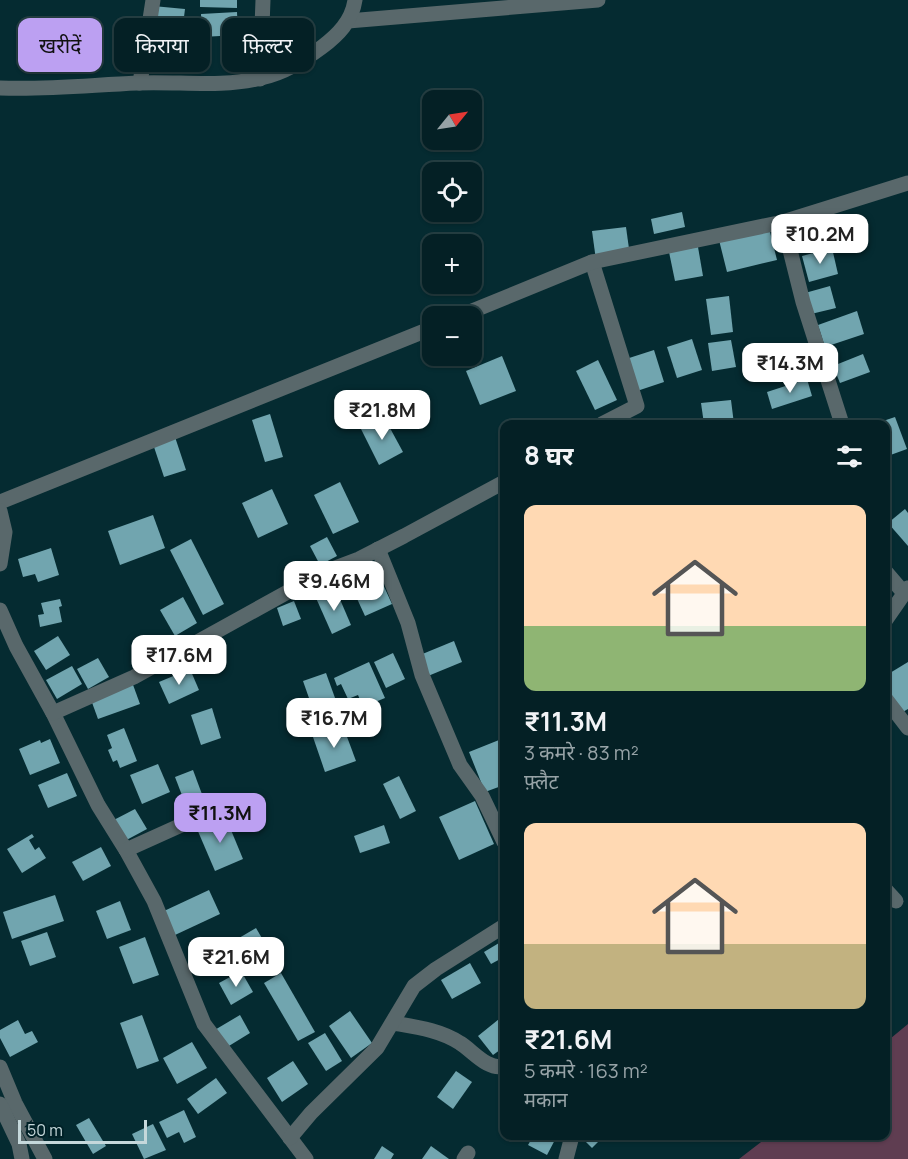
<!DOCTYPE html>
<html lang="hi">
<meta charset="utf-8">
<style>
:root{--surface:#042025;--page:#122d32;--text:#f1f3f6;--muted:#97a3a7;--line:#253e42;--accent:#bca0f2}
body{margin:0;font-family:Manrope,"Noto Sans Devanagari",sans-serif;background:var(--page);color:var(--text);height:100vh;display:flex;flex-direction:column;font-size:22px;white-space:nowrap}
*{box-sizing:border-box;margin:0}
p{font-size:20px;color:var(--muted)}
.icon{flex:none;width:33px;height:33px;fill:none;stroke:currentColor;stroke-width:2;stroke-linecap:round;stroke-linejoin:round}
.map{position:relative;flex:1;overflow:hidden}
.details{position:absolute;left:500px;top:420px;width:390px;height:720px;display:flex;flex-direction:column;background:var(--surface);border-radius:12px;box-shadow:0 2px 4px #0004,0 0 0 2px var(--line)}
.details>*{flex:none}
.hud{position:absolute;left:18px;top:18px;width:392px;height:54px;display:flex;gap:12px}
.needle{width:39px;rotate:60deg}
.tools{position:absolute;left:422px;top:90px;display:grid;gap:12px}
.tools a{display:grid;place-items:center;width:60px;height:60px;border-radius:12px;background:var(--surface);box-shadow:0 2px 4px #0004,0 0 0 2px var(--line);font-size:30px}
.scale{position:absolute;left:18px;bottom:15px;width:129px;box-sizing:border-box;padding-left:6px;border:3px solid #c5d8db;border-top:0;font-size:16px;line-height:21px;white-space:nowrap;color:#c5d8db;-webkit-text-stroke:4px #002127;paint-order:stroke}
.price{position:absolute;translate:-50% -51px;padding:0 14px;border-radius:12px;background:#fff;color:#222;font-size:20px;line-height:39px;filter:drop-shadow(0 2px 3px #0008)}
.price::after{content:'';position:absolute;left:50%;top:36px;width:18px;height:14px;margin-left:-9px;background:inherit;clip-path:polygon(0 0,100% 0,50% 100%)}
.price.selected{background:var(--accent);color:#111}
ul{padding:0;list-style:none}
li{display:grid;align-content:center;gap:12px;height:318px;padding:0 24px}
li span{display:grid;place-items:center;height:186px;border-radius:12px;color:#555}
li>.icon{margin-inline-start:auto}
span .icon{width:108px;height:108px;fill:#fffc;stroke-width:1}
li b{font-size:26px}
h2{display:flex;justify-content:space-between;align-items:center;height:72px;padding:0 24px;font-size:26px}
.pill{padding:0 21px;border-radius:12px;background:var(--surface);box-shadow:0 2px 4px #0004,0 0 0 2px var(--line);font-size:21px;line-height:54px}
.pill.selected{background:var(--accent);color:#111}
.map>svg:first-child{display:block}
.forest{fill:#5f3d51}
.building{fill:#71a5af}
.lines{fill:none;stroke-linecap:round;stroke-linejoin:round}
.minor{stroke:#59686b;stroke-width:15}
</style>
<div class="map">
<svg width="908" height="1159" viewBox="0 0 908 1159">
<rect width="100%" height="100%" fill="#052b31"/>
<path class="forest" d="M908,1024V1159H739L769,1136H885V1043Z"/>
<g class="building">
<path d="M200,0H237V8L200,7Z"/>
<path d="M153,6L185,9L182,33L151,30Z"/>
<path d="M237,12L238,35L202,37L201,14Z"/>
<path d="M682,212L685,227L654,234L651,219Z"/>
<path d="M811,216L815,236L787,242L783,223Z"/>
<path d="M768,224L777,260L727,272L718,236Z"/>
<path d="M626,227L630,256L596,260L592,231Z"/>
<path d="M698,247L703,276L675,281L669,252Z"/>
<path d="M832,248L838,274L809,282L802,256Z"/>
<path d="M830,286L836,308L811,314L805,293Z"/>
<path d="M729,296L733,332L711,335L706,299Z"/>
<path d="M857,311L864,334L825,347L818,325Z"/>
<path d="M692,339L702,370L677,378L667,347Z"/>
<path d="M731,340L736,367L712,371L708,343Z"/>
<path d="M654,350L664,382L637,391L626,359Z"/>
<path d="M863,354L870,372L840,383L833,366Z"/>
<path d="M502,356L516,391L480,405L466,371Z"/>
<path d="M598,360L617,400L595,410L576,371Z"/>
<path d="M807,379L812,396L772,409L767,392Z"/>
<path d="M731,400L734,424H704L701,403Z"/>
<path d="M270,414L283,457L265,462L252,420Z"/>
<path d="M384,417L403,452L379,465L361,429Z"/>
<path d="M895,417L907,449L885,457V424H874Z"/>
<path d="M173,431L186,470L164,477L151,438Z"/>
<path d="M340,482L359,522L333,534L314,495Z"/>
<path d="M272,489L288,524L258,538L242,503Z"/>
<path d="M905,509L908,513V546L888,523Z"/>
<path d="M153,515L165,548L120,565L108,531Z"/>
<path d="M327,537L337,556L320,565L310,546Z"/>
<path d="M191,539L224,604L203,615L170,550Z"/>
<path d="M51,548L59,575L38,582L35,574L23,577L18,559Z"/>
<path d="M375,567L392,604L365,616L348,579Z"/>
<path d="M336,590L351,625L332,634L316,598Z"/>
<path d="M183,597L197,623L175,636L160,610Z"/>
<path d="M60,599L62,606L59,607L62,622L40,627L38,615L44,614L41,603Z"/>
<path d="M294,601L301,619L283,626L277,608Z"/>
<path d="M58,636L70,655L46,670L34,651Z"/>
<path d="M454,641L462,662L428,676L420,655Z"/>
<path d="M393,653L405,679L386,688L374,662Z"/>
<path d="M98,658L109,677L88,689L77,669Z"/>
<path d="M369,662L385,698L363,707L358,695L348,699L341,684L337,686L334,678Z"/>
<path d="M908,662V709L901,713L885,686V676Z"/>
<path d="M72,666L82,684L57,699L46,680Z"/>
<path d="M190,669L199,690L169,704L159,682Z"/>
<path d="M326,673L339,709L316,718L303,681Z"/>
<path d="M132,682L140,704L98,719L90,697Z"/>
<path d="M212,708L221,738L201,745L191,715Z"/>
<path d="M343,726L356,761L325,772L313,737Z"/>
<path d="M124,728L137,761L120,768L117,760L113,762L108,750L112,748L107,735Z"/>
<path d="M50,739L60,763L30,775L19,749L40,740L41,743Z"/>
<path d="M499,740L504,753V785L485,792L469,752Z"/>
<path d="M158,764L170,792L142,804L130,775Z"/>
<path d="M193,770L206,805L188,811L175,777Z"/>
<path d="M67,773L77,796L48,808L38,785Z"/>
<path d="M399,776L416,811L400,819L383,784Z"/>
<path d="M475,801L494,844L459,860L439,817Z"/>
<path d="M135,809L147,829L119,844L108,823Z"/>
<path d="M226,818L243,859L215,871L197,829Z"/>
<path d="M384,825L390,843L360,853L354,836Z"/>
<path d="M32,834L34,837L29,840L35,850L39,847L46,858L22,873L7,849Z"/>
<path d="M101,847L111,866L83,881L72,862Z"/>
<path d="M209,890L220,914L175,935L164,911Z"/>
<path d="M55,895L64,921L12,939L3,912Z"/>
<path d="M120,901L131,930L107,939L96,911Z"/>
<path d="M256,928L273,957L255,967L239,938Z"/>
<path d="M47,932L56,957L30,966L21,941Z"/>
<path d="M145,937L159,975L133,984L119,947Z"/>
<path d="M504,940V957L491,964L484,952Z"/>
<path d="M470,963L481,983L452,999L441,980Z"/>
<path d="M241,971L253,992L231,1005L219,983Z"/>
<path d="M281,973L315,1032L298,1041L264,983Z"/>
<path d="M350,1011L372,1043L351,1058L329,1026Z"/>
<path d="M142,1015L159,1061L137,1069L120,1023Z"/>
<path d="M240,1015L250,1033L224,1049L213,1031Z"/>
<path d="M504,1015V1047L493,1055L478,1036Z"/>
<path d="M18,1020L25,1034L32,1031L38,1042L10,1057L0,1038V1030Z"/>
<path d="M325,1033L342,1061L326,1071L308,1043Z"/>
<path d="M192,1042L207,1068L177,1084L163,1058Z"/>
<path d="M293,1061L308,1084L282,1102L267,1078Z"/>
<path d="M456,1071L472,1082L453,1109L437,1097Z"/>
<path d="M216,1078L227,1093L198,1114L187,1099Z"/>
<path d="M184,1110L196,1137L184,1143L179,1132L167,1138L159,1122Z"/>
<path d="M89,1118L106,1146L93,1154L76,1125Z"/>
<path d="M153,1124L166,1150L144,1159L132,1134Z"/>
<path d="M527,1136H557L547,1155L528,1145L532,1138Z"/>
<path d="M580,1136H604L592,1148Z"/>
<path d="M382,1146L394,1154L391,1159H374Z"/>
<path d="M431,1146L449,1159H422Z"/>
</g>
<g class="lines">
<g class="minor">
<path d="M348,21L598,0"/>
<path d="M260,79L263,0"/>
<path d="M140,83L153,0"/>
<path d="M0,88C46,90 91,85 137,83C178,81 221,88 261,78C284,73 303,61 322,47C338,35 352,21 355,0"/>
<path d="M783,222L803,302L842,424"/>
<path d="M592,262L637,406L602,424"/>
<path d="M460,316L592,262L783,222L908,183"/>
<path d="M0,502L432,328"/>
<path d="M0,511L5,532L0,564"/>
<path d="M378,549L408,623L422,675L460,765L482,796L504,842"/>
<path d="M885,571L904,593"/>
<path d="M0,610L16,646L53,713L98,805L126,850L154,901L204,1024L306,1159"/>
<path d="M885,621L908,588"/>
<path d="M885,698L908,728"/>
<path d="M53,713L134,677L322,573L359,559L404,536L504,482"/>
<path d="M126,850L197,818"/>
<path d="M885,889L896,901"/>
<path d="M393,1023C416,1027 440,1030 460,1043C473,1051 488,1071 504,1066"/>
<path d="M0,1067L15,1103L45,1159"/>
<path d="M0,1104L19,1144L22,1159"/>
<path d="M290,1138L311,1113L377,1048L414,986L436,969L504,926"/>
<path d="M464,1159L468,1153"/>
<path d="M566,1159L572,1136"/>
</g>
</g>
</svg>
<div class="tools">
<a><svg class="needle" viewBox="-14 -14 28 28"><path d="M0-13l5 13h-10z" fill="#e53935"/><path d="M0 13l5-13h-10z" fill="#97a3a7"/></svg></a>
<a><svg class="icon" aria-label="locate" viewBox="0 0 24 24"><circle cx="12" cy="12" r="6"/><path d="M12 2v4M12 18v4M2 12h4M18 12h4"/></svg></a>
<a>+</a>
<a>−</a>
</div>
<div class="scale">50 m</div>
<b class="price" style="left:820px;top:265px">₹10.2M</b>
<b class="price" style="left:790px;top:394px">₹14.3M</b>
<b class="price" style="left:382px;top:441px">₹21.8M</b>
<b class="price" style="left:334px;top:612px">₹9.46M</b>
<b class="price" style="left:179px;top:686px">₹17.6M</b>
<b class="price" style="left:334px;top:749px">₹16.7M</b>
<b class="price selected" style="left:220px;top:844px">₹11.3M</b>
<b class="price" style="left:236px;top:988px">₹21.6M</b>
<div class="hud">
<a class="pill selected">खरीदें</a>
<a class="pill">किराया</a>
<a class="pill">फ़िल्टर</a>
</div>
<section class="details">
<h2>8 घर<svg class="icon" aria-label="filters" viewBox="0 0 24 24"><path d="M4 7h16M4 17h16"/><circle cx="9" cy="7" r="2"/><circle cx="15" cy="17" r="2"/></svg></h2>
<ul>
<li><span style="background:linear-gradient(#ffd9b3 65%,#8fb573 0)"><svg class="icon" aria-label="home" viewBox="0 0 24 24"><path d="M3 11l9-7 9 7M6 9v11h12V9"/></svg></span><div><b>₹11.3M</b><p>3 कमरे · 83 m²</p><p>फ़्लैट</p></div></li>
<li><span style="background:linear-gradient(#ffd9b3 65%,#c2b280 0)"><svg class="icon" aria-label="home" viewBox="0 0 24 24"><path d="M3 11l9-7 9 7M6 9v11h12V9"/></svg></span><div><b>₹21.6M</b><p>5 कमरे · 163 m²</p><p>मकान</p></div></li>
</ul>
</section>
</div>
